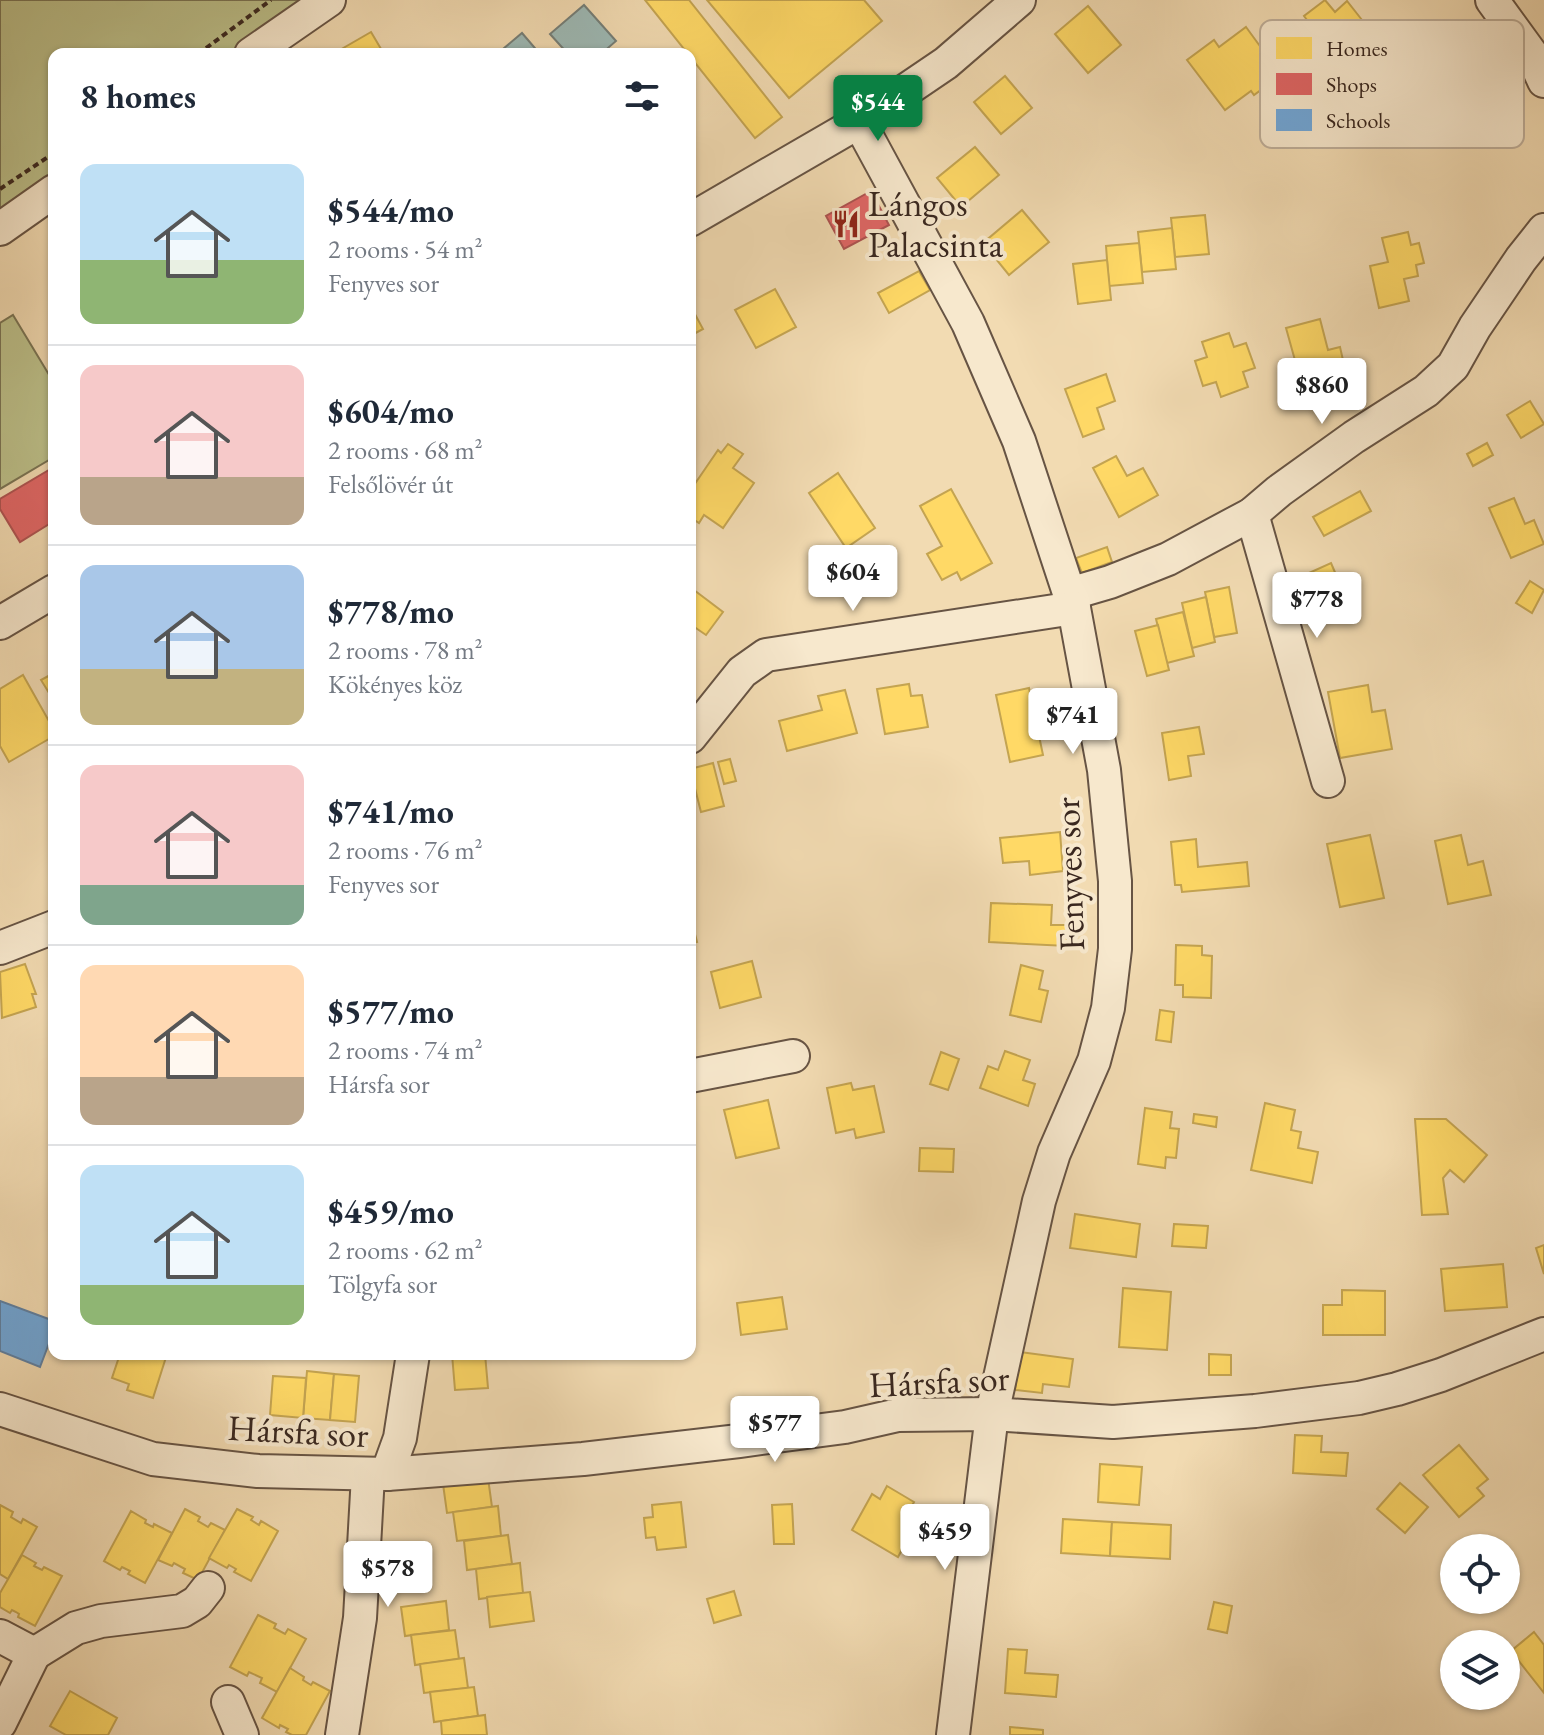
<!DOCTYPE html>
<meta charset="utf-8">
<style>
:root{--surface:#fff;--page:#f6f6f7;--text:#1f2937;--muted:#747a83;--line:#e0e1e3;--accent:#0b8043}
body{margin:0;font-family:"EB Garamond",serif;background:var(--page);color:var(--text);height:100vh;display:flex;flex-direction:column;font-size:30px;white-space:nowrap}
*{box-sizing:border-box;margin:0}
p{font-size:26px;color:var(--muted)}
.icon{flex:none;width:44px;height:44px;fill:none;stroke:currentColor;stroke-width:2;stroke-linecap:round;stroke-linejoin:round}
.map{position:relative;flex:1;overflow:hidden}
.drawer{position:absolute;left:48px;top:48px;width:648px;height:1312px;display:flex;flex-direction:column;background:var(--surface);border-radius:16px;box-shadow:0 2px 6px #0004}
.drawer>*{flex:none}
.fabs{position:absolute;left:1440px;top:1534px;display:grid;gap:16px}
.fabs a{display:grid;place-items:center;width:80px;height:80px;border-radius:50%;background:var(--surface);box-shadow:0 2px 6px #0004;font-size:40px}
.price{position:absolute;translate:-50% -68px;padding:0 18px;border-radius:8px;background:#fff;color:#222;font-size:26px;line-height:52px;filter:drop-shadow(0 2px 4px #0008)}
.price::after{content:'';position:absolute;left:50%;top:48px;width:24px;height:18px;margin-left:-12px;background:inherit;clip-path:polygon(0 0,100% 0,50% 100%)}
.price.active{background:var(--accent);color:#fff}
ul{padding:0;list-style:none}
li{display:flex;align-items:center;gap:24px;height:200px;padding:0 32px}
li+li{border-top:2px solid var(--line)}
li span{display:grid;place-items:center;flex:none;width:224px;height:160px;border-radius:16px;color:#555}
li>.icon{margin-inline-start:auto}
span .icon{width:96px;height:96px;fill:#fffc;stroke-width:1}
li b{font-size:34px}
h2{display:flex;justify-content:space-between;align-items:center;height:96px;padding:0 32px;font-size:34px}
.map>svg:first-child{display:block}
.green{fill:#bcc08a;stroke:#7a7454;stroke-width:2}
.water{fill:#9db9b5;stroke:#757f79;stroke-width:2}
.homes{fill:#ffd966;stroke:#c4a451;stroke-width:2}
.shops{fill:#e06666;stroke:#ae5351;stroke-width:2}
.schools{fill:#6fa8dc;stroke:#5f81a3;stroke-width:2}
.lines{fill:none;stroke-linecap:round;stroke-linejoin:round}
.minor-casing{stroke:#675444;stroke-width:36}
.path{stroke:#39271f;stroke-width:4;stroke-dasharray:6 4;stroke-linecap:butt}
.minor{stroke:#f7e8cd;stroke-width:32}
.labels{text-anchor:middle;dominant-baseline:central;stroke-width:8;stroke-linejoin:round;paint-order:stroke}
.poi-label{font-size:36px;fill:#39271f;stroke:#f7e8cd;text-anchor:start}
.street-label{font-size:36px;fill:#39271f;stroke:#f7e8cd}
.key{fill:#f7e8cd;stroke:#beae99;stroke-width:2}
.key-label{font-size:22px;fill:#39271f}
</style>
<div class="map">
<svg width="1544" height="1735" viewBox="0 0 1544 1735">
<rect width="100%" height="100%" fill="#f2dbb2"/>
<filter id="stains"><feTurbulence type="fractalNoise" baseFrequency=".0025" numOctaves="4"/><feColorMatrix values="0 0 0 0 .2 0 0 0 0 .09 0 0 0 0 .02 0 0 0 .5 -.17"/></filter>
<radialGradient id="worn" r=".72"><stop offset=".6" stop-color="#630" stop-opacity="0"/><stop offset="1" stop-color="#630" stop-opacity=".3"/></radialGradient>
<g class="green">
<path d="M0,0H313L237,54H54V183L0,222Z"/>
<path d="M13,315L54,383V457L0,489V323Z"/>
</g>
<g class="water">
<path d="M584,5L616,41L601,54H568L550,34Z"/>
<path d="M522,33L540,54H497Z"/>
</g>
<g class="homes">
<path d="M645,0H689L782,117L755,138Z"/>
<path d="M707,0H864L882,21L789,98Z"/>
<path d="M1325,0L1335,12L1347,1L1362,20L1350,30L1362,46L1340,63L1328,48L1312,61L1297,43L1314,29L1304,16Z"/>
<path d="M1088,6L1121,45L1088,73L1055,34Z"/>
<path d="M1246,27L1281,75L1254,95L1251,91L1225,110L1187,60L1214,40L1219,47Z"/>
<path d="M371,32L384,54H333Z"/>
<path d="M1005,76L1032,108L1001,134L974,102Z"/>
<path d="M975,147L999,175L961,207L937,178Z"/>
<path d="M1022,210L1049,242L1009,275L983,243Z"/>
<path d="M1205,215L1209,254L1175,257L1171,218Z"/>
<path d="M1172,228L1176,269L1142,272L1138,232Z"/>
<path d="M1408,232L1411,245L1419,243L1424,263L1416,265L1418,276L1404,279L1409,301L1379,308L1370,266L1388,262L1382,238Z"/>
<path d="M1139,243L1143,283L1109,286L1106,246Z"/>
<path d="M1107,260L1111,300L1078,304L1073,264Z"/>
<path d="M919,271L930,290L889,313L878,293Z"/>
<path d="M775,289L796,327L756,348L735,310Z"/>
<path d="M690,305L703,329L690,336Z"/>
<path d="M1320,319L1328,350L1340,347L1350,391L1319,398L1316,386L1303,389L1286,328Z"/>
<path d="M1229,333L1234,347L1246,343L1255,368L1243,372L1248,387L1221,397L1216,382L1203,386L1195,361L1207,357L1202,342Z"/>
<path d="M1106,374L1115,401L1097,408L1104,429L1083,437L1065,389Z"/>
<path d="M1530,401L1544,424L1521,438L1507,415Z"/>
<path d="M1487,443L1493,455L1473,466L1467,454Z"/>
<path d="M728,444L743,454L733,468L754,483L723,528L704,515L699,523L690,517V491L718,450L721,453Z"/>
<path d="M1116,456L1127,476L1143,468L1158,495L1119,517L1093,468Z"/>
<path d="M838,473L875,528L846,548L809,493Z"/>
<path d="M951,489L992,563L961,580L957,572L942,580L927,554L942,546L920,506Z"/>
<path d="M1360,491L1371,511L1324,536L1313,517Z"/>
<path d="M1514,498L1525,524L1534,520L1544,544L1511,558L1489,508Z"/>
<path d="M1107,547L1112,562L1082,573L1076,558Z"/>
<path d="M1331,563L1351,610L1321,623L1300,577Z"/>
<path d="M1530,581L1544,590L1532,613L1516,603Z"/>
<path d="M690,587L723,612L706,635L690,624Z"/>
<path d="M1229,587L1237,633L1214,637L1205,592Z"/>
<path d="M1206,597L1215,642L1192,648L1182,603Z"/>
<path d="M1183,612L1194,656L1167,663L1156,619Z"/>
<path d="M1158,625L1169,670L1147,676L1135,631Z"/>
<path d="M54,673V701L41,680Z"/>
<path d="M23,675L54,730V736L9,762L0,746V689Z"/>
<path d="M909,684L911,696L922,695L928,727L885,734L877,689Z"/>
<path d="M1368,685L1372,712L1385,710L1392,749L1340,758L1328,692Z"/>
<path d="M1029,688L1043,755L1010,762L996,695Z"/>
<path d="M845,690L857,733L787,751L779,721L822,710L818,696Z"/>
<path d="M1199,727L1204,754L1188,756L1191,776L1169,780L1162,733Z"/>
<path d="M730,759L736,781L724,784L718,762Z"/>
<path d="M713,763L724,806L701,812L690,769Z"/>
<path d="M1060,832L1063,871L1030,875L1029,861L1003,863L1000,838Z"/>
<path d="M1370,835L1384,898L1340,907L1327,844Z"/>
<path d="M1461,835L1468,865L1483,861L1491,895L1448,904L1435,841Z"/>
<path d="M1196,839L1198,867L1247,862L1249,886L1182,892L1181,885H1175L1171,842Z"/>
<path d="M991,903L1052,905L1051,925H1068L1067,946L989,942Z"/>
<path d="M690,915L697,942L690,943Z"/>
<path d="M1176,945L1202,946V955L1212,956L1211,998L1183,997V985H1175Z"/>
<path d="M752,961L761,997L720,1008L711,972Z"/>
<path d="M25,964L36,994H32L36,1007L2,1018L0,972Z"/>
<path d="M1021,965L1043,971L1039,989L1048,991L1041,1022L1010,1015Z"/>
<path d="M1160,1010L1174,1012L1171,1042L1156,1040Z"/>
<path d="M1005,1051L1030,1060L1023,1080L1035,1084L1028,1106L980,1088L988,1066L998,1070Z"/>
<path d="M941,1052L959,1059L948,1090L930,1084Z"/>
<path d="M851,1083L853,1090L874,1086L884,1132L856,1138L854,1129L836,1133L827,1088Z"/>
<path d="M768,1100L779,1148L736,1158L724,1110Z"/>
<path d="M1265,1103L1295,1110L1291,1130L1301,1132L1298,1148L1318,1152L1312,1183L1251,1170Z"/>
<path d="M1145,1108L1172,1112L1170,1128L1179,1129L1176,1158L1166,1157L1165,1168L1138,1164Z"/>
<path d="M1194,1114L1217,1117L1216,1127L1193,1123Z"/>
<path d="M1415,1119H1446L1487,1155L1464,1182L1450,1170L1443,1178L1448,1214L1422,1215Z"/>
<path d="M920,1148L954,1149L953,1172L919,1171Z"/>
<path d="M1075,1214L1140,1224L1136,1257L1070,1248Z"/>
<path d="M1174,1224L1208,1226L1206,1248L1172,1246Z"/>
<path d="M1544,1245V1274L1536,1248Z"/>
<path d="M1503,1264L1507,1307L1445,1311L1441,1269Z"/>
<path d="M1123,1288L1171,1292L1167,1350L1119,1347Z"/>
<path d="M1342,1290L1385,1291V1335H1323V1305H1342Z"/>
<path d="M782,1297L787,1329L741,1335L737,1303Z"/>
<path d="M1020,1352L1073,1359L1069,1387L1043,1384L1042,1393L1015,1390Z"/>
<path d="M120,1354H167L153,1398L127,1390L129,1384L112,1378Z"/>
<path d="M452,1354H485L488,1388L455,1390Z"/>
<path d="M1209,1354L1231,1355V1375H1209Z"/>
<path d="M307,1371L334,1374L330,1420L303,1418Z"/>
<path d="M334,1374L359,1376L355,1422L330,1420Z"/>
<path d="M273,1376L306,1378L303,1418L270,1415Z"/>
<path d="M1295,1435L1322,1436L1321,1452L1348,1453L1346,1476L1293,1473Z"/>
<path d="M1459,1445L1488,1479L1477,1488L1484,1496L1459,1517L1423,1475Z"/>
<path d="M1100,1464L1142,1467L1139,1505L1098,1502Z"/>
<path d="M488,1478L492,1507L447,1513L443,1484Z"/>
<path d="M1400,1483L1428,1507L1405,1533L1377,1509Z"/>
<path d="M887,1486L914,1502L909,1511L920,1517L898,1557L852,1530L872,1494L880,1499Z"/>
<path d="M681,1502L686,1547L657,1550L655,1537L646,1538L644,1518L653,1517L652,1505Z"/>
<path d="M792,1504L794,1544H774L772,1505Z"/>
<path d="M0,1505L13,1512L11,1517L21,1523L23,1519L37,1527L8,1579L0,1574Z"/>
<path d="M498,1506L501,1536L457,1541L453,1512Z"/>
<path d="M185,1509L200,1517L198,1521L208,1527L211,1523L225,1530L198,1580L183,1573L185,1569L174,1563L172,1566L158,1560Z"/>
<path d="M237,1509L253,1517L251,1520L259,1525L261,1521L278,1531L251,1581L234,1572L236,1569L229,1565L227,1568L209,1558Z"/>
<path d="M131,1511L146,1520L145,1523L153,1527L154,1524L172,1533L145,1583L128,1574L130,1571L122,1567L120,1570L104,1561Z"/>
<path d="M1063,1519L1112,1522L1110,1556L1061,1553Z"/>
<path d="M1112,1522L1171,1525L1170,1559L1110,1556Z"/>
<path d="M508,1535L512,1564L467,1570L464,1541Z"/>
<path d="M22,1555L36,1563L34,1566L42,1570L44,1567L62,1576L35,1626L18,1617L19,1614L16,1612L12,1610L10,1613L0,1607V1593Z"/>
<path d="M520,1563L523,1593L479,1599L476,1569Z"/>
<path d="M734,1591L741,1615L714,1623L707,1599Z"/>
<path d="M530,1592L534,1621L490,1627L487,1597Z"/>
<path d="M446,1601L449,1630L405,1636L401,1607Z"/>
<path d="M1214,1602L1232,1606L1227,1633L1208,1629Z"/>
<path d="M258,1615L276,1624L274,1628L285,1634L288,1629L306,1639L277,1692L260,1683L262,1678L249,1672L247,1676L230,1667Z"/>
<path d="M455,1630L459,1659L415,1665L411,1635Z"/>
<path d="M1534,1632L1544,1645V1693L1511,1651Z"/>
<path d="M1008,1649L1027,1650L1025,1673L1058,1675L1056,1697L1005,1693Z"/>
<path d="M464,1658L468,1688L424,1693L420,1664Z"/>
<path d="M290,1668L304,1677L303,1680L311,1685L313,1682L330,1691L306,1735H292L286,1732L288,1729L280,1725L279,1728L262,1718Z"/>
<path d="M474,1687L478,1716L434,1722L430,1692Z"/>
<path d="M70,1691L117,1718L108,1735H66L50,1726Z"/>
<path d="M485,1715L487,1735H442L441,1721Z"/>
<path d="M1010,1727L1043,1730V1735H1010Z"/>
</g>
<g class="shops">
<path d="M871,191L889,225L844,249L826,216Z"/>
<path d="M54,467V521L20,542L0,509V499Z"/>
</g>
<path class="schools" d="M0,1301L54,1321V1330L40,1367L0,1351Z"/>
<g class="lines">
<defs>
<g id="minor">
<path d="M1492,0L1532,55L1544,81"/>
<path d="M251,54L329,0"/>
<path d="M859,122L968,323L1019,441L1074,608L1104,770L1115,881V949L1108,1008L1094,1061L1054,1153L1039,1201L992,1414L953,1735"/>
<path d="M690,220L859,122L946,63L1019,0"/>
<path d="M0,229L54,191"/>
<path d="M1252,514L1328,781"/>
<path d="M1069,594L1110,582L1168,559L1252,514L1279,491L1354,437L1426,391L1453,366L1475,327L1521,259L1544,230"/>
<path d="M0,623L54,591"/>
<path d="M690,737L742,672L766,655L1074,608"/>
<path d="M0,948L54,927"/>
<path d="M690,1076L793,1056"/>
<path d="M0,1409L153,1459L258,1471L387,1474L583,1459L739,1441L845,1427L898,1415L992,1414L1113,1422L1255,1411L1359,1398L1397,1389L1441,1375L1544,1334"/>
<path d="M387,1474L400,1438L413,1354"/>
<path d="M0,1636L34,1654L0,1723"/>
<path d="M34,1654L76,1628L101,1621L182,1611L197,1602L208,1588"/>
<path d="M228,1702L242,1735"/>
<path d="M342,1735L360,1618L368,1475"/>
</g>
</defs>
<use href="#minor" class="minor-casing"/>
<g class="path">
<path d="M198,54L271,0"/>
<path d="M0,189L54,153"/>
</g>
<use href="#minor" class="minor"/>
</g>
<defs>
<symbol id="restaurant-bare" viewBox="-9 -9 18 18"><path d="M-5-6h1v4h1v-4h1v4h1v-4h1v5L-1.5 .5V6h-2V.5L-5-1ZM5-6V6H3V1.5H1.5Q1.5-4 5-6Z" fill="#8f2418" stroke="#f7e8cd" stroke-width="2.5" paint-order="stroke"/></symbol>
</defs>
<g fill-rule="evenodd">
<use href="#restaurant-bare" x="826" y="204" width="40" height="40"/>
</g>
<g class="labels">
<g class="poi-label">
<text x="868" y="203">Lángos<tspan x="868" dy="41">Palacsinta</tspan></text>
</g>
<g class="street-label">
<text transform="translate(1069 874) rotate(-92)">Fenyves sor</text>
<text transform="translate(939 1381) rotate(-3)">Hársfa sor</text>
<text transform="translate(298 1431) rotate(3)">Hársfa sor</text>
</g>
</g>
<rect x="1260" y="20" width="264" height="128" rx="12" class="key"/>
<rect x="1276" y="37" width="36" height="22" fill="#ffd966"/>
<rect x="1276" y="73" width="36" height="22" fill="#e06666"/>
<rect x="1276" y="109" width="36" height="22" fill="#6fa8dc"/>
<g class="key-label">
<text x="1326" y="56">Homes</text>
<text x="1326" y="92">Shops</text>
<text x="1326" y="128">Schools</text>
</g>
<rect width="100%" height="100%" filter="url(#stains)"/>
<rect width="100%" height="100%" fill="url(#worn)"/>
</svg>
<div class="fabs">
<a><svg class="icon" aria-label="locate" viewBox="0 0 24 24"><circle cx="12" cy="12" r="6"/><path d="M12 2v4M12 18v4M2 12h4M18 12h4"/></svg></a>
<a><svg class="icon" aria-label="layers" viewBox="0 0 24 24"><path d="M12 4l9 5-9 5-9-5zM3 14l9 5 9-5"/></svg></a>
</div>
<b class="price active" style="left:878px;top:143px">$544</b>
<b class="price" style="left:1322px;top:426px">$860</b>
<b class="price" style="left:853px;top:613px">$604</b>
<b class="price" style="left:1317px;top:640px">$778</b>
<b class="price" style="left:1073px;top:756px">$741</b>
<b class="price" style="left:775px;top:1464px">$577</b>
<b class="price" style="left:945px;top:1572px">$459</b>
<b class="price" style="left:388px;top:1609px">$578</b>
<section class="drawer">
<h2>8 homes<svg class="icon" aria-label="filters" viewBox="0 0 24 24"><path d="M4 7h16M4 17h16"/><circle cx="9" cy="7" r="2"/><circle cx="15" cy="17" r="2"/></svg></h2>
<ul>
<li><span style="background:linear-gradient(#bfe0f5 60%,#8fb573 0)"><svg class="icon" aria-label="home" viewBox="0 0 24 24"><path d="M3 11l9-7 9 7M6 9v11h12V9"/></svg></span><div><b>$544/mo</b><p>2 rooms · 54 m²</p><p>Fenyves sor</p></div></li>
<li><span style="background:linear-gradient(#f6c9c9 70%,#b9a48a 0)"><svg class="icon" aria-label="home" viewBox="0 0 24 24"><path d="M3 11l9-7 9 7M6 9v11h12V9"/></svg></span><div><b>$604/mo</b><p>2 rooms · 68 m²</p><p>Felsőlövér út</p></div></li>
<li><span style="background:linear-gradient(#a9c7e8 65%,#c2b280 0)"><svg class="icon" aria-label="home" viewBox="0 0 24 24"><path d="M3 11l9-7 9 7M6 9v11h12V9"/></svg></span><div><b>$778/mo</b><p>2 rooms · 78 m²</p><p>Kökényes köz</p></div></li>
<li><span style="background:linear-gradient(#f6c9c9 75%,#7fa58c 0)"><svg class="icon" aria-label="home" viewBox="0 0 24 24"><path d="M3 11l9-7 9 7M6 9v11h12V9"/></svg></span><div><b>$741/mo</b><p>2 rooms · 76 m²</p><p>Fenyves sor</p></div></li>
<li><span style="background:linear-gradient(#ffd9b3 70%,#b9a48a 0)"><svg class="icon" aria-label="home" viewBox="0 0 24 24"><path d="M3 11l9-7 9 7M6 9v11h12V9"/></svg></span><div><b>$577/mo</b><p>2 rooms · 74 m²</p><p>Hársfa sor</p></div></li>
<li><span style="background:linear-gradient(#bfe0f5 75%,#8fb573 0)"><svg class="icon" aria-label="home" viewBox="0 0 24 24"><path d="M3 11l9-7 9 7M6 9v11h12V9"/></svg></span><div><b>$459/mo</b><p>2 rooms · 62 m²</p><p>Tölgyfa sor</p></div></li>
</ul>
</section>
</div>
